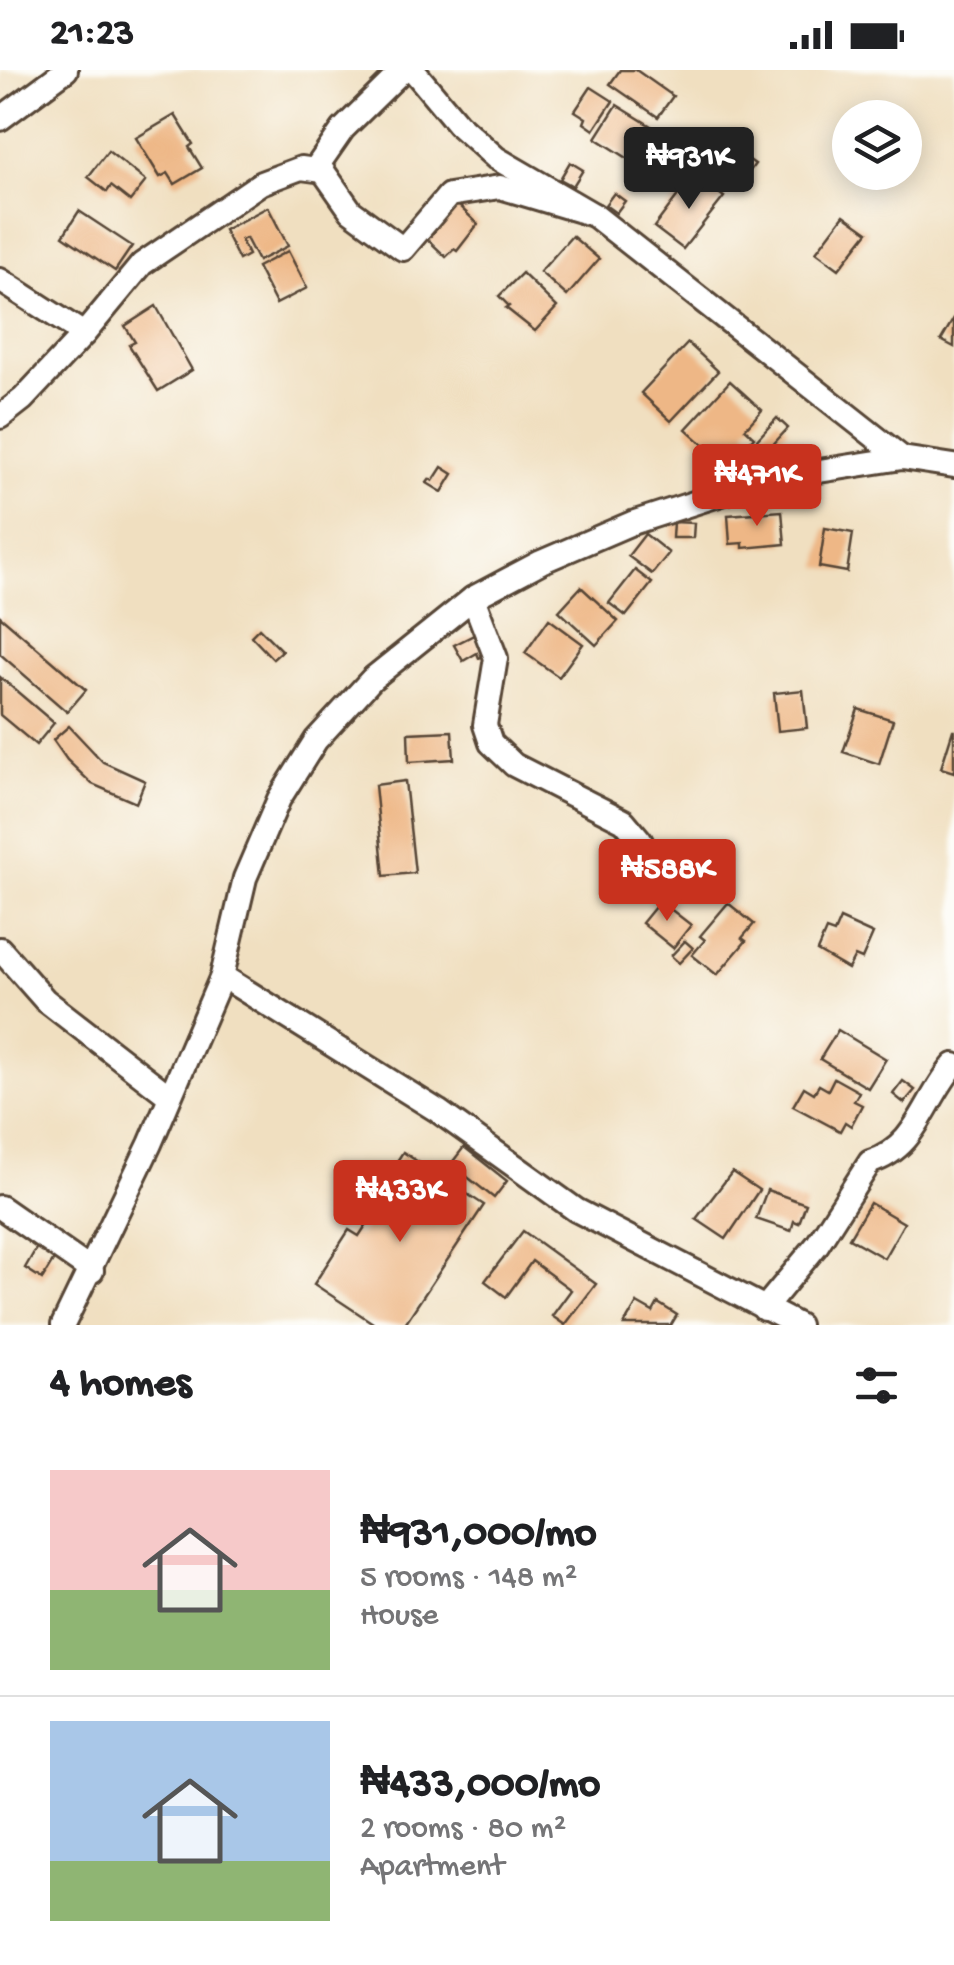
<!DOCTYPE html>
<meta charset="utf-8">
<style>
:root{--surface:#fff;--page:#f6f6f6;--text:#202124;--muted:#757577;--line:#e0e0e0;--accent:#c8321e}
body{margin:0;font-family:"Gochi Hand",sans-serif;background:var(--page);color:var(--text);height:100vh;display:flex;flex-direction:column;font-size:38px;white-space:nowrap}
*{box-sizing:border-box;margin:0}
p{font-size:32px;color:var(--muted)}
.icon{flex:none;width:55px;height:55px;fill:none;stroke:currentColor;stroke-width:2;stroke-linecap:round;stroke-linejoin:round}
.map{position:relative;height:1255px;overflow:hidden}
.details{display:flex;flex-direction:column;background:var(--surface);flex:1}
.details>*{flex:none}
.tools{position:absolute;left:832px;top:30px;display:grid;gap:20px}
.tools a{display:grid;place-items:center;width:90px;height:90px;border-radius:50%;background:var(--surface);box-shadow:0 5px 25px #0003;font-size:50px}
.price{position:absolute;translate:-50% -85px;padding:0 22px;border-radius:10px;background:var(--accent);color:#fff;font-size:32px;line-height:65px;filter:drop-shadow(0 2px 5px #0008)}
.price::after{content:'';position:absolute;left:50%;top:60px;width:30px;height:22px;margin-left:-15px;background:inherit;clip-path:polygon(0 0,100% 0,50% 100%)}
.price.current{background:#222;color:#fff}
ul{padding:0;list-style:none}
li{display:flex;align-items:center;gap:30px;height:250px;padding:0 50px}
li+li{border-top:2px solid var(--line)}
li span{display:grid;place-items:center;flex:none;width:280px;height:200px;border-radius:0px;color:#555}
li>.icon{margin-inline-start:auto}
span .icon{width:120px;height:120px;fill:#fffc;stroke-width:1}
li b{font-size:42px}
h2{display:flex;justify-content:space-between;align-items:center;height:120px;padding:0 50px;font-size:42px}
.status{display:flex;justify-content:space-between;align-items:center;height:70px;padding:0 50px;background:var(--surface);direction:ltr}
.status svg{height:28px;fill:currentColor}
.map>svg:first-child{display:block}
.building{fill:#eeb786}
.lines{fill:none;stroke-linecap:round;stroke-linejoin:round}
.street-casing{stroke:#564536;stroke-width:28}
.street{stroke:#fff;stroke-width:22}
</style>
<div class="status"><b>21:23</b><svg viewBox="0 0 49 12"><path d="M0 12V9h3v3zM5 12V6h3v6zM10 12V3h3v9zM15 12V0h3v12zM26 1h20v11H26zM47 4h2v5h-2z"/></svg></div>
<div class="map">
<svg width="954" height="1255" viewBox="0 0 954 1255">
<rect width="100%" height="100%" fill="#fdfcf7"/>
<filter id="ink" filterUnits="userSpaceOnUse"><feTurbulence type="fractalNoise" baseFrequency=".01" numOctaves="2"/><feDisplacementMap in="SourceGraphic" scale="20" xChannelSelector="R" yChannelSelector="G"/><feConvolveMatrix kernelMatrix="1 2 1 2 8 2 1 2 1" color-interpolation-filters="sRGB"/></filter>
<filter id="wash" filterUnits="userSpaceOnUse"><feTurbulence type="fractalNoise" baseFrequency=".0048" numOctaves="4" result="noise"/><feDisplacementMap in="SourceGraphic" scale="40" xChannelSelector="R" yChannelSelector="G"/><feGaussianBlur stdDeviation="2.25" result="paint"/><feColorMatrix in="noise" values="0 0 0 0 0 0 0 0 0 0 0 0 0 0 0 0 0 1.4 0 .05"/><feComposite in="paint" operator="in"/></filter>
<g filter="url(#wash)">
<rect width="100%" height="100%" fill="#f0dfc0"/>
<g id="blocks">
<g class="building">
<path d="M620,0H636L673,26L658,47L610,14Z"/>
<path d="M591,17L613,31L594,60L584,53L586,48L575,41Z"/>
<path d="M617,35L654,58L632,91L596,68Z"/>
<path d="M175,45L193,74L189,77L202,98L175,114L168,103L160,107L136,68Z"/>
<path d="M108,81L146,111L130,131L111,116L107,122L88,107Z"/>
<path d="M745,87L755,94L738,117L729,110Z"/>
<path d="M570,92L583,100L573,116L560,109Z"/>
<path d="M694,104L724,127L683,179L654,157Z"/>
<path d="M614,123L625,131L616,143L605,135Z"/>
<path d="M457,134L478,154L457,181L454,179L446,187L425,167Z"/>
<path d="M268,137L288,176L258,191L246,168L241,170L248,185L239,190L224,160Z"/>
<path d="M79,141L132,176L115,201L63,166Z"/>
<path d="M844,145L868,162L839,199L816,182Z"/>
<path d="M572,166L599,189L567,226L540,202Z"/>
<path d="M288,181L307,218L276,234L257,197Z"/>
<path d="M522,203L557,237L535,261L506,238L509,236L499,226Z"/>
<path d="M156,236L192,300L158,321L129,275L135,272L125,256Z"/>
<path d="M954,248V277L941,270Z"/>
<path d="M688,273L718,301L671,351L641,323Z"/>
<path d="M730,311L762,340L745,359L754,367L727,396L686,359Z"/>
<path d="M777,348L788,358L767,381L756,371Z"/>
<path d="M442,397L453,404L442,422L427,413L430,409L433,411Z"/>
<path d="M782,441L785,474L743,478V473L730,474L728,445Z"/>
<path d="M673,452L694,453L693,468H672Z"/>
<path d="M825,458L853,463L847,502L819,497Z"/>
<path d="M645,464L669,483L652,504L628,486Z"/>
<path d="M635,500L652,513L626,546L609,533Z"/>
<path d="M581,517L618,551L596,575L559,541Z"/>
<path d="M0,546L86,620L67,642L0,584Z"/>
<path d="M549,549L583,574L559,607L525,583Z"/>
<path d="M259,558L282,581L273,589L251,566Z"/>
<path d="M474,565L485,585L479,588L477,583L463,591L454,575Z"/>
<path d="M0,607L54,653L36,675L0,645Z"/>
<path d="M803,620L807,658L778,661L774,623Z"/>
<path d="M858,639L893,650L879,694L843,682Z"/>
<path d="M69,656L103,692L145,711L136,733L92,714L67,690L53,670Z"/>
<path d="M953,660H954V702L941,698Z"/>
<path d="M452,661L454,689L409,692L408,663Z"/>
<path d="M405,711L415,803L384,806L375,715Z"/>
<path d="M660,831L691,855L673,878L642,853Z"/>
<path d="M728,833L754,854L742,868L746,871L717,905L692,885L705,870L700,866Z"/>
<path d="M840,849L873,864L862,889L855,886L848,899L817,881L826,860L834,863Z"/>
<path d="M685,871L693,878L679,893L671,886Z"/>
<path d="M838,960L886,989L868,1018L820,989Z"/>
<path d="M834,1008L859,1022L854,1031L862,1035L851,1056L845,1052L840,1061L793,1036L804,1017L814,1023L819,1015L828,1020Z"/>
<path d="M903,1011L915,1020L904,1033L893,1024Z"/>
<path d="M464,1077L507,1111L494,1128L451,1094Z"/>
<path d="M403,1082L484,1135L404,1255H376L314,1214L349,1160L359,1166L380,1134L372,1129Z"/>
<path d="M732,1102L759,1120L726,1169L696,1149Z"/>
<path d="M767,1120L806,1134L799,1153L794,1151L791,1161L756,1149Z"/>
<path d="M870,1133L904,1153L884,1188L849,1168Z"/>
<path d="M523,1161L596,1214L565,1255L552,1246L571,1220L532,1191L506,1227L485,1211Z"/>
<path d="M37,1177L55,1188L42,1209L25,1198Z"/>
<path d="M637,1233L653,1242L658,1233L677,1245L671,1255H624Z"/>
</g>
</g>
</g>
<g filter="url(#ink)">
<use href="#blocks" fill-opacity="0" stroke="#564536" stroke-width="2.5"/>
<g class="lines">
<defs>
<g id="street">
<path d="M413,0L458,54L496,88L594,145L902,388"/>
<path d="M0,49L66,0"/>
<path d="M316,98L343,59L403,0"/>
<path d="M0,210L84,264"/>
<path d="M0,347L23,329L84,264L142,194L261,113L301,98L323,101L351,141L403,179L449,125L500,117L594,145"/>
<path d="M473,528L496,588L485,655L491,673L514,695L624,751L640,770L657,803"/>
<path d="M0,879L45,930L169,1026"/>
<path d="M222,906L438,1041L576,1140L798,1255"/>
<path d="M0,1137L92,1201"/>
<path d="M764,1239L817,1175L870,1092C917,1078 924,1030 954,995"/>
<path d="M63,1255L150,1074L222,906L245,808L279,729L316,670L372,609L473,528L541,492L632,453L768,409L902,388L954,396"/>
</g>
</defs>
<use href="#street" class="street-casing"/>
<use href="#street" class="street"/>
</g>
</g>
</svg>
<div class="tools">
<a><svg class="icon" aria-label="layers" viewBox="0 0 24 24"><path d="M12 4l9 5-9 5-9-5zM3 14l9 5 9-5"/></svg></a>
</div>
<b class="price current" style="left:689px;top:142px">₦931K</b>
<b class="price" style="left:757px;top:459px">₦471K</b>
<b class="price" style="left:667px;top:854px">₦588K</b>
<b class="price" style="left:400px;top:1175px">₦433K</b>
</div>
<section class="details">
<h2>4 homes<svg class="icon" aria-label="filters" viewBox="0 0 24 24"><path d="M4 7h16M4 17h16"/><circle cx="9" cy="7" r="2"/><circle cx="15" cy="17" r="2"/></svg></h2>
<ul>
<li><span style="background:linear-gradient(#f6c9c9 60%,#8fb573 0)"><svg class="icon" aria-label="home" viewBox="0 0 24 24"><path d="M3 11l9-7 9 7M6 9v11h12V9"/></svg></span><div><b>₦931,000/mo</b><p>5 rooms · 148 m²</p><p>House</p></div></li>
<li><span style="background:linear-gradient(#a9c7e8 70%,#8fb573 0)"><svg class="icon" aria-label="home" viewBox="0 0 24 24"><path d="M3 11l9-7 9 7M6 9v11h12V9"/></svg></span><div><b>₦433,000/mo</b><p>2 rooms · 80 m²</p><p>Apartment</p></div></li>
</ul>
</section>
